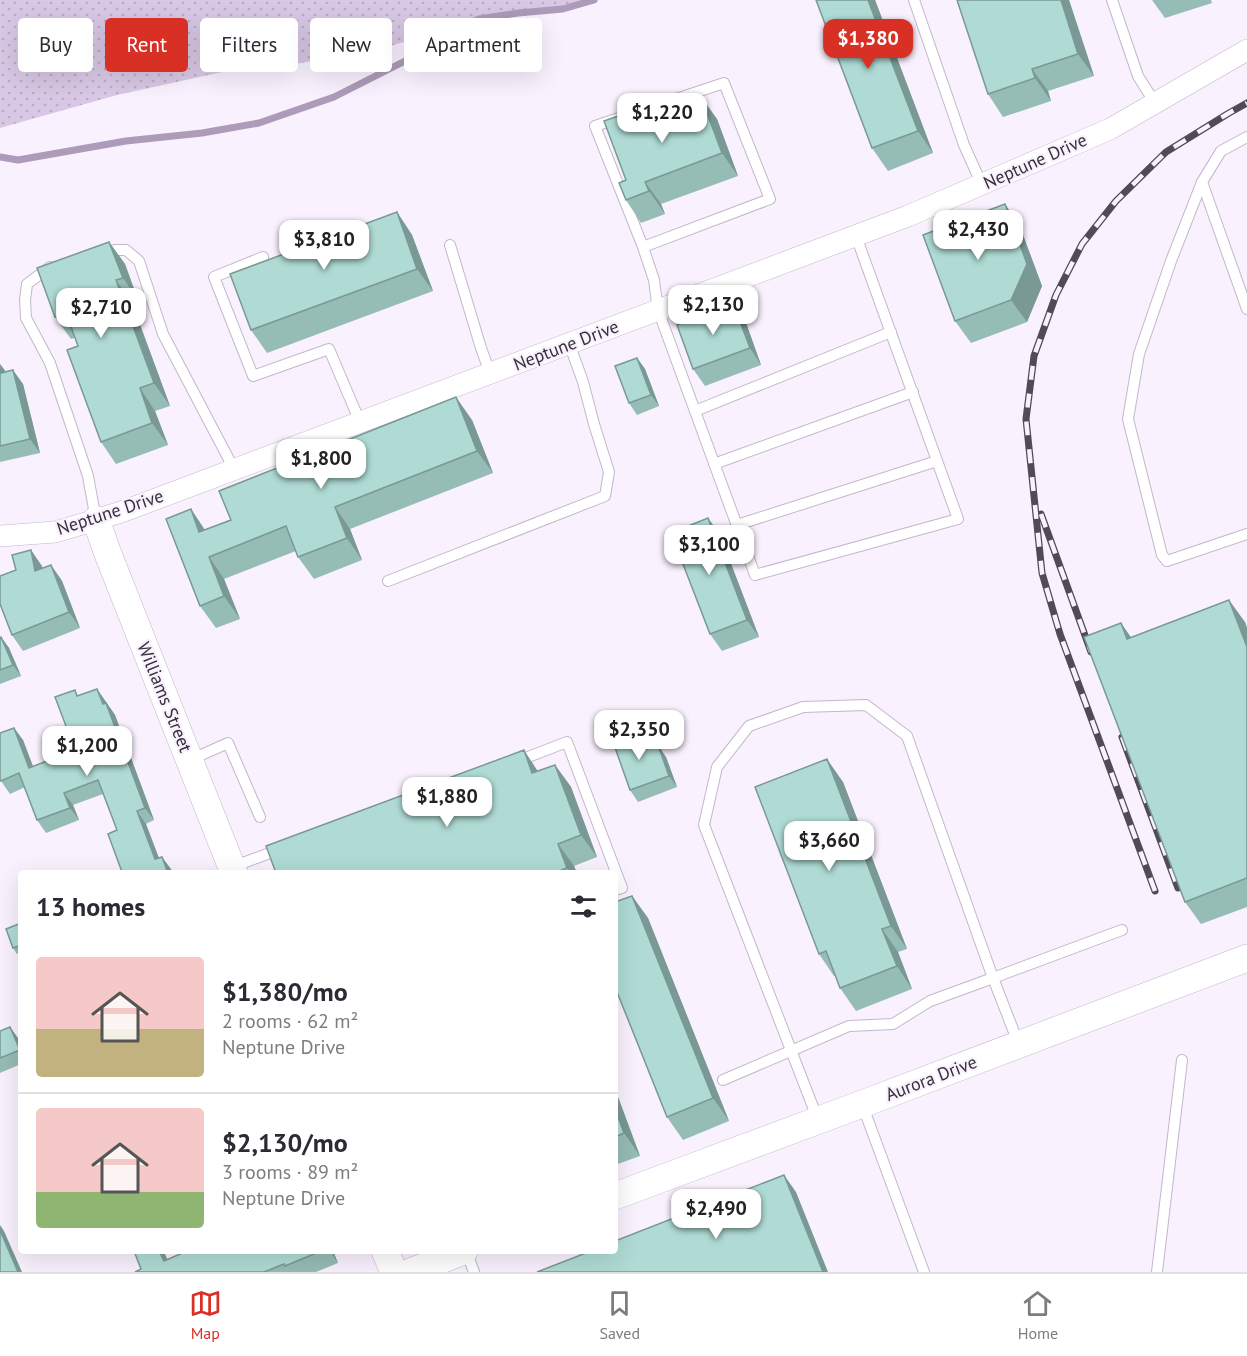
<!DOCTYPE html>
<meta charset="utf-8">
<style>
:root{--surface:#fff;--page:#f7f7f7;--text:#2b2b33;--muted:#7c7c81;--line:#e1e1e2;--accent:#d93025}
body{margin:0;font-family:"PT Sans",sans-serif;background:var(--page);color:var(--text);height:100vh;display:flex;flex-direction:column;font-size:22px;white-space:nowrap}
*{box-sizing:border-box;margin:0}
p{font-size:20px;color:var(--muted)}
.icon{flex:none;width:33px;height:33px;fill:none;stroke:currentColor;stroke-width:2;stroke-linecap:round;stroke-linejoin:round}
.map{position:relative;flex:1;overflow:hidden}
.details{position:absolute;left:18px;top:870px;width:600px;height:384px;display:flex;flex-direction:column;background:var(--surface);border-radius:6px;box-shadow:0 6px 24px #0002}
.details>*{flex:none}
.guide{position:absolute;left:18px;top:18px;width:600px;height:54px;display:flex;gap:12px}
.price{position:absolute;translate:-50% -51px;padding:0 14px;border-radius:12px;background:#fff;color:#222;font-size:20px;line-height:39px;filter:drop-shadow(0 2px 3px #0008)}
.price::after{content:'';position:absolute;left:50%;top:36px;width:18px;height:14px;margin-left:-9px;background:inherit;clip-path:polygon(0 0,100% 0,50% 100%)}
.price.active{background:var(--accent);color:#fff}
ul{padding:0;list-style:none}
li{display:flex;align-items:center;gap:18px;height:150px;padding:0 18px}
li+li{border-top:2px solid var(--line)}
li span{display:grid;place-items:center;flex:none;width:168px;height:120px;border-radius:6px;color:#555}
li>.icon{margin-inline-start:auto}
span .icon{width:72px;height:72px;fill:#fffc;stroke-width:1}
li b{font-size:26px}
h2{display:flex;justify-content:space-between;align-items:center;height:72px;padding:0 18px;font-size:26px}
.chip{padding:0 21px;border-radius:6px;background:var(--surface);box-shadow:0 6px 24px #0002;font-size:21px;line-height:54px}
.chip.active{background:var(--accent);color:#fff}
.menu{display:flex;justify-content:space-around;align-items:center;height:84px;border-top:2px solid var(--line);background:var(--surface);font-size:16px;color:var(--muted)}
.menu a{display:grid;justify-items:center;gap:3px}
.menu .active{color:var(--accent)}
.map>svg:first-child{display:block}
.park{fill:url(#park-dots)}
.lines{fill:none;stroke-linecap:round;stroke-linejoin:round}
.stream{stroke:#ad9bb9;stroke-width:7}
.service-casing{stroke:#c3b7cc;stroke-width:12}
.minor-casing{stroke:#c3b7cc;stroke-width:22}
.tertiary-casing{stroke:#c3b7cc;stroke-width:28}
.service{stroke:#fff;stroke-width:10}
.minor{stroke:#fff;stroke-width:21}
.tertiary{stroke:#fff;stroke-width:27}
.rail-casing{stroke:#504b54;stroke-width:7}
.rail{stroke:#f9f1fe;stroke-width:4.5;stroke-dasharray:14;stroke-linecap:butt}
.wall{fill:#96bcb6}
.shaded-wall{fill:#7a9994}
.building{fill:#afdbd4;stroke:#7a9994;stroke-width:1.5}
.labels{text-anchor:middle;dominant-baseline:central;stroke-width:4.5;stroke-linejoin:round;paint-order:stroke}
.street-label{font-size:18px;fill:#342f38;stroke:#f9f1fe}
</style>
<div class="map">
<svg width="1247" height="1272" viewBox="0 0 1247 1272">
<defs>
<pattern id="park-dots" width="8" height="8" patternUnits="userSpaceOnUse" patternTransform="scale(1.5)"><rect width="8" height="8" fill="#d9c8e5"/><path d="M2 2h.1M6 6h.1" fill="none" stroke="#bbacc5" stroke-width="1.8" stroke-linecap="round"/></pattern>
</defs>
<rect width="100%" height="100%" fill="#f9f1fe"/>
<path class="park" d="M0,0H596L461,27L374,50L295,64L236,69L117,95L0,128Z"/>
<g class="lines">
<path class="stream" d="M0,157L18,160L126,141L202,133L259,123L334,97L411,58L445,35L479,19L518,13L563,9L594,0"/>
<defs>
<g id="service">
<path d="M914,0L964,145L982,185"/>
<path d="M1112,0L1138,76L1155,103"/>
<path d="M1247,137L1221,151L1202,182L1171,261L1139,354L1128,419L1162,555L1167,561L1247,534"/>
<path d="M1202,182L1247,309"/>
<path d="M450,245L481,348L490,373"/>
<path d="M643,247L770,199L724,83L595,126L643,247L654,280L658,310L755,575L958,519L856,236"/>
<path d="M103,253L115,250H126L139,261L163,334L234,469"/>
<path d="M263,257L214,277L253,376L329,349L360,422"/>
<path d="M50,267L27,284L25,300L26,318L50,363L88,476L96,520"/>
<path d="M695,411L891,332"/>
<path d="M714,464L913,392"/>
<path d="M737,525L937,461"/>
<path d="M388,581L605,496L609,472L594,424L583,382L569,343"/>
<path d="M190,760L228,743L260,817"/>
<path d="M515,762L567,742L622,888L615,890"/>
<path d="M232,867L281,849"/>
<path d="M1019,1045L993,978L1122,930"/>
<path d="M723,1080L849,1026L893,1024L930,1001L993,978L907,736L866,705L803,707L749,726L717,767L704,825L818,1120"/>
<path d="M862,1104L924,1272"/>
<path d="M466,1251L474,1272"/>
<path d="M1157,1272L1182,1060"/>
</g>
<path id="minor" d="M0,536L55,532L96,520L124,511L908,216L1110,129L1247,50"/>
<g id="tertiary">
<path d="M96,520L108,554L234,873"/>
<path d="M615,1196L862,1104L1247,958"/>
<path d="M385,1251L394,1272"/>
<path d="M410,1272L464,1251"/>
</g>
</defs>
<use href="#service" class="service-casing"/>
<use href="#minor" class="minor-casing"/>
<use href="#tertiary" class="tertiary-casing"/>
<use href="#service" class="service"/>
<use href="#minor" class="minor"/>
<use href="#tertiary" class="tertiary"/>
<defs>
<g id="rail">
<path d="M1041,514L1091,652"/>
<path d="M1122,737L1178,888"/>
<path d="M1155,891L1060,634L1042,573L1026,419L1034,356L1056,295L1082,244L1116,201L1166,152L1229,113L1247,103"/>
</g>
</defs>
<use href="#rail" class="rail-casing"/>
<use href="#rail" class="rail"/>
</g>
<g class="wall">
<path d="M875,0L933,153L888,171L872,148Z"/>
<path d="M957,0H1069L1094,76L1048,91L1051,101L1003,117L988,94Z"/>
<path d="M1152,0H1211L1212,3L1165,18Z"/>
<path d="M701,97L717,119L738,176L661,204L665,214L641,223L626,200L627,124Z"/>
<path d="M1005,204L1020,227L1042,286L1027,322L971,343L955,321Z"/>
<path d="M397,212L412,235L433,291L267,353L251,330Z"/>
<path d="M109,242L125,264L138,300L132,303L170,406L155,411L168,445L116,464L101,442L78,346L75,338L71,339L55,317Z"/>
<path d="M733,303L745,320L761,365L705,386L693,369Z"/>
<path d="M637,358L645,369L659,406L637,415L629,403Z"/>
<path d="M0,364L6,372L23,384L40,453L0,462Z"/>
<path d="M472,420L493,473L350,529L362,560L314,579L298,557L296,551L224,579L240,619L216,628L200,606L191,509L205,530Z"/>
<path d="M708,518L720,535L759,637L722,651L710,634Z"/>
<path d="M31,550L42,568L51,565L62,581L80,628L23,651L12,635L16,570Z"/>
<path d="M1245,622L1247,628V907L1201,924L1185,902L1121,623L1131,638Z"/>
<path d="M1,637L9,648L21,676L0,684V638Z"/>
<path d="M97,689L115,715L154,820L146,824L159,858L162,857L172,873H120L122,872L117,830L103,794L73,805L79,820L46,833L37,820L25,787L10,794L1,781L14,728L23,740L33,766L75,750L79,696Z"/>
<path d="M644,742L646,749L666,757L677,787L638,802L630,790Z"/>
<path d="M555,765L571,787L597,857L574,866L577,873H276Z"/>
<path d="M843,782L907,949L898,952L912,989L856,1011L840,988L836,976H834L819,954Z"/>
<path d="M632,896L648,918L729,1121L683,1140L667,1117Z"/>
<path d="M21,923V952L17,954L13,948Z"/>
<path d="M0,1031L18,1038L21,1045V1064L0,1073Z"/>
<path d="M615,1089L640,1156L615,1165Z"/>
<path d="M187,1251H333L338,1263L316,1272H135Z"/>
</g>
<g class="shaded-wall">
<path d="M868,0H875L933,153L918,131Z"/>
<path d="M1061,0H1069L1094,76L1078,54Z"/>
<path d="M1032,69L1048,91L1051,101L1035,78Z"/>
<path d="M701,97L717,119L738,176L722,153Z"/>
<path d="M645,182L661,204L665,214L649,191Z"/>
<path d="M1005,204L1020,227L1042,286L1027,322L1011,300Z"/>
<path d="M397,212L412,235L433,291L417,269Z"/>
<path d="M109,242L125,264L138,300L123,278Z"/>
<path d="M116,280L132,303L170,406L154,383Z"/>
<path d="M733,303L745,320L761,365L750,348Z"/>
<path d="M637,358L645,369L659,406L651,395Z"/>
<path d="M0,364L9,376L1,373Z"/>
<path d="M13,370L23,384L40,453L30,439Z"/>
<path d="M140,388L155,411L168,445L152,423Z"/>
<path d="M456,397L472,420L493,473L477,451Z"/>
<path d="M335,507L350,529L362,560L347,538Z"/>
<path d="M191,509L206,532H199Z"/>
<path d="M708,518L720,535L759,637L747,620Z"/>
<path d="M31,550L42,566L46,586L35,571Z"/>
<path d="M209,557L224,579L240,619L224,596Z"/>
<path d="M51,565L62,581L80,628L69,612Z"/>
<path d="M1229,600L1245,622L1247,628V647Z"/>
<path d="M1121,623L1137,646L1127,639Z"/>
<path d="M1,637L9,648L21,676L13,665Z"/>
<path d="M97,689L115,715L154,820L145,808Z"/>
<path d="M14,728L23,740L38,780L29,768Z"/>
<path d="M636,730L644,742L651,762L643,750Z"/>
<path d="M658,745L666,757L677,787L669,776Z"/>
<path d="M524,750L539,773H532Z"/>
<path d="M827,759L843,782L907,949L891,926Z"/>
<path d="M555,765L571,787L597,857L581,835Z"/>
<path d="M64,793L73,805L79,820L70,808Z"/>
<path d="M137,811L146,824L164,872L155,859Z"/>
<path d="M558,844L574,866L577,873H571L567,868Z"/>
<path d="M162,857L171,869L172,873H168Z"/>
<path d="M632,896L648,918L729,1121L713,1098Z"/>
<path d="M882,929L898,952L912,989L897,966Z"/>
<path d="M10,1027L18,1038L21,1045V1052Z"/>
<path d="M615,1089L640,1156L624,1133L615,1109Z"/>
<path d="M784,1175L796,1192L828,1272H823Z"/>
<path d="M0,1225L4,1231L22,1272H18L0,1230Z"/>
<path d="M159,1251H164L172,1272L164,1261Z"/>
<path d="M330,1251H333L338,1263Z"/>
</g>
<g class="building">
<path d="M816,0H868L918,131L872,148Z"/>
<path d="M957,0H1061L1078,54L1032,69L1035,78L988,94Z"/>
<path d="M701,97L722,153L645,182L649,191L626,200L619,183L626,180L604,121L621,115L625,125Z"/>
<path d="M1005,204L1027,264L1011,300L955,321L923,235Z"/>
<path d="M397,212L417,269L251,330L230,274Z"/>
<path d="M109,242L123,278L116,280L154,383L140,388L152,423L101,442L67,350L78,346L66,313L55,317L37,268Z"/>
<path d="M733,303L750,348L693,369L677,325Z"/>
<path d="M637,358L651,395L629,403L615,366Z"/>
<path d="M0,367L1,373L13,370L30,439L0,446Z"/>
<path d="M456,397L477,451L335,507L347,538L298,557L286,526L209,557L224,596L200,606L166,519L191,509L199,532L231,520L219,491Z"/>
<path d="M708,518L747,620L710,634L671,533Z"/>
<path d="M31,550L35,571L51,565L69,612L12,635L0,604V576L16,570L12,555Z"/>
<path d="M1229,600L1247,647V878L1185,902L1084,637L1121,623L1127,639Z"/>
<path d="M1,637L13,665L0,670V638Z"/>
<path d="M97,689L103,704L106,703L145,808L137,811L155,859L162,857L168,873H120L122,872L108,834L117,830L98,780L64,793L70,808L37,820L19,773L1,781L0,779V733L14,728L29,768L75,750L55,697L75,690L77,696Z"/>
<path d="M636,730L643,750L658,745L669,776L630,790L612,739Z"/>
<path d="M524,750L532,773L555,765L581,835L558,844L567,868L554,873H276L266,846Z"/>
<path d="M827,759L891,926L882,929L897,966L840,988L826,951L819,954L755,787Z"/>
<path d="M632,896L713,1098L667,1117L615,987V902Z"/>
<path d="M21,923V945L13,948L6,929Z"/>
<path d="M10,1027L20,1050L0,1058V1031Z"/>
<path d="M615,1109L624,1133L615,1137Z"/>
<path d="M784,1175L823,1272H537L591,1251H615V1241Z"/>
<path d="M0,1230L18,1272H0Z"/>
<path d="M134,1251H159L164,1261L187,1251H321L285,1266L284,1264L264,1272H135L141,1269Z"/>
</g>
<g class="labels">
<g class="street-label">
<text transform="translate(1035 161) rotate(-24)">Neptune Drive</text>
<text transform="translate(566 345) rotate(-21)">Neptune Drive</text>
<text transform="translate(110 512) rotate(-18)">Neptune Drive</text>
<text transform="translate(165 697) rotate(68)">Williams Street</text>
<text transform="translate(931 1078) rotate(-21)">Aurora Drive</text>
</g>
</g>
</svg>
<b class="price active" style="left:868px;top:70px">$1,380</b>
<b class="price" style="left:662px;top:144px">$1,220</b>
<b class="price" style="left:978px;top:261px">$2,430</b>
<b class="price" style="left:324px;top:271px">$3,810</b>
<b class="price" style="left:713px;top:336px">$2,130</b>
<b class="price" style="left:101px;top:339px">$2,710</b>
<b class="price" style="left:321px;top:490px">$1,800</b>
<b class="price" style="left:709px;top:576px">$3,100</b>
<b class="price" style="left:639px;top:761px">$2,350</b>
<b class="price" style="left:87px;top:777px">$1,200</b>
<b class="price" style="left:447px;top:828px">$1,880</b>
<b class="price" style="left:829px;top:872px">$3,660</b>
<b class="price" style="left:716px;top:1240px">$2,490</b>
<div class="guide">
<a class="chip">Buy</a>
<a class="chip active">Rent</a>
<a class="chip">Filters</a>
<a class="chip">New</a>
<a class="chip">Apartment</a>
</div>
<section class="details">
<h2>13 homes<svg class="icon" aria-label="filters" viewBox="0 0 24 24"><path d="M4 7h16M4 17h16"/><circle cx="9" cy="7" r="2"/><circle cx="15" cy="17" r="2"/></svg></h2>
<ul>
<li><span style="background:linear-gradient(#f6c9c9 60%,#c2b280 0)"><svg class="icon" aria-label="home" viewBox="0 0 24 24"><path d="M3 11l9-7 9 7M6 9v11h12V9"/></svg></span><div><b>$1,380/mo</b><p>2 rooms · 62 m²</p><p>Neptune Drive</p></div></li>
<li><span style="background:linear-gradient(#f6c9c9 70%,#8fb573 0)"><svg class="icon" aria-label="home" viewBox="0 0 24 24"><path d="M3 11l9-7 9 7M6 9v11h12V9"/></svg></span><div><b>$2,130/mo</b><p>3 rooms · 89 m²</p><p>Neptune Drive</p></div></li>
</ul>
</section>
</div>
<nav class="menu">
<a class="active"><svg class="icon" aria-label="map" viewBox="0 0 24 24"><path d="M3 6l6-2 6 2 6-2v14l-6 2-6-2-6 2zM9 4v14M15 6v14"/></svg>Map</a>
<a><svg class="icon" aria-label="saved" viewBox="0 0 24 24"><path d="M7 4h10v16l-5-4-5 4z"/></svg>Saved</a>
<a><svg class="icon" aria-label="home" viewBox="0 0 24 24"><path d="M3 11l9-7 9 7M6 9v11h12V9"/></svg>Home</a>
</nav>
